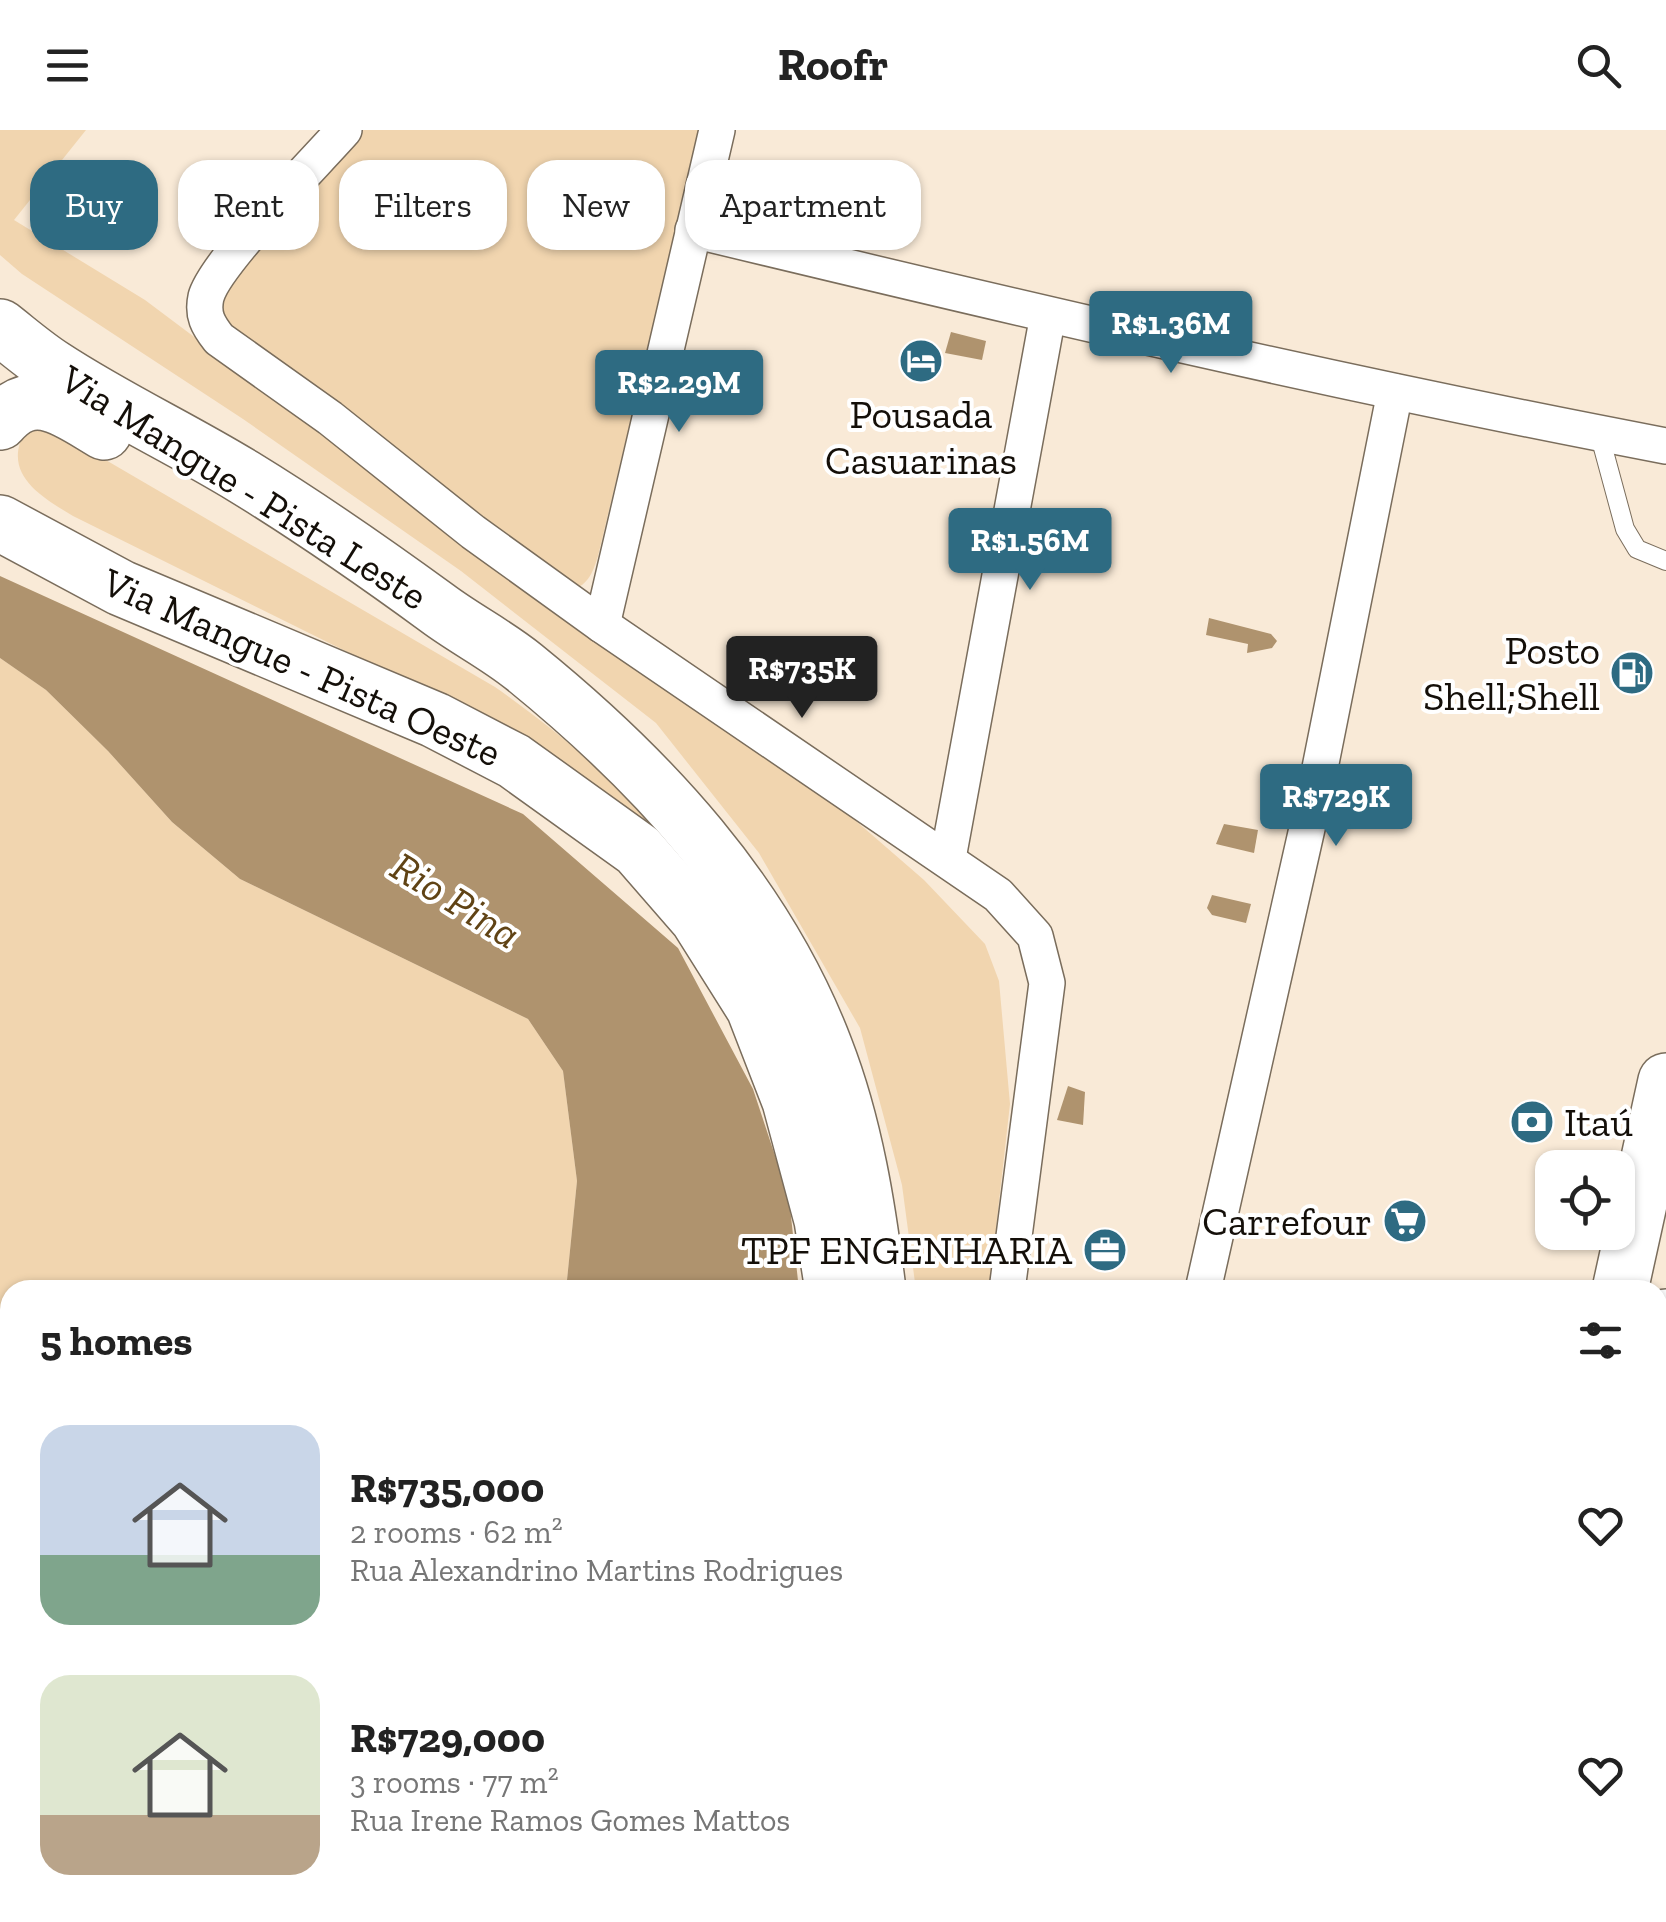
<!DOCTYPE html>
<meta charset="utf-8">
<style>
:root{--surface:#fff;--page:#f2f2f2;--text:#222;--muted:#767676;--accent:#2e6b82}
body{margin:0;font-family:"Zilla Slab",serif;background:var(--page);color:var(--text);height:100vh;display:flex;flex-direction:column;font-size:38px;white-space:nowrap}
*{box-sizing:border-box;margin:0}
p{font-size:32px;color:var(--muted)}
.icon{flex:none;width:55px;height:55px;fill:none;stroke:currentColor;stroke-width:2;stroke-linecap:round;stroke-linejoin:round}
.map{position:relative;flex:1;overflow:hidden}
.panel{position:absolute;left:0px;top:1150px;width:1668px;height:642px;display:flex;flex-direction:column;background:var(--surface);border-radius:30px 30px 0 0;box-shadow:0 2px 8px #0004}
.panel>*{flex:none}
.top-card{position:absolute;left:30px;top:30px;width:1000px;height:90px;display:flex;gap:20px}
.fabs{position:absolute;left:1535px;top:1020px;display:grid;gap:20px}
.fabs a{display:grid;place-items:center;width:100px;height:100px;border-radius:20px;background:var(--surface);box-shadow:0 2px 8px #0004;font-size:50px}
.price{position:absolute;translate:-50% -85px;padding:0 22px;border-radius:10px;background:var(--accent);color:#fff;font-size:32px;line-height:65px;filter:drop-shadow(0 2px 5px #0008)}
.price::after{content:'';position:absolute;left:50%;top:60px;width:30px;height:22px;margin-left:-15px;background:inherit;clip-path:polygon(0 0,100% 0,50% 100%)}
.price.on{background:#222;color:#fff}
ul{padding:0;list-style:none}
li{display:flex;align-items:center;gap:30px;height:250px;padding:0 40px}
li span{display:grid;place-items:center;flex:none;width:280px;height:200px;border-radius:30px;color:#555}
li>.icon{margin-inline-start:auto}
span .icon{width:120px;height:120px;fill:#fffc;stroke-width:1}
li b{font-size:42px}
h2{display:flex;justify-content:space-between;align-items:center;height:120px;padding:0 40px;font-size:42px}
.tag{padding:0 35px;border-radius:30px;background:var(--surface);box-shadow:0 2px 8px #0004;font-size:35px;line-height:90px}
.tag.on{background:var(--accent);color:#fff}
header{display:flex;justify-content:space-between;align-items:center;height:130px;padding:0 40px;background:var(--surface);font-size:45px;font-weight:800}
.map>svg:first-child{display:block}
.green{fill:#f1d5af}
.water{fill:#af936e}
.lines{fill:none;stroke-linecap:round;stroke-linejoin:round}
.service-casing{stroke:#7a6d5c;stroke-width:20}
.minor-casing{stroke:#7a6d5c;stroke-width:38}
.primary-casing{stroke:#7a6d5c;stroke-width:58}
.service{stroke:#fff;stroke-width:18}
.minor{stroke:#fff;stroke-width:35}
.primary{stroke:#fff;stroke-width:55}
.labels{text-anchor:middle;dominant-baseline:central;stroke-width:8;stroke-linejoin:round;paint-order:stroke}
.poi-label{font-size:40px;fill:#140f09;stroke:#fff;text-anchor:end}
.street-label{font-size:40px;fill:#140f09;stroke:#fff}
.water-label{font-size:42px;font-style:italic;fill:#604315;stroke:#fff}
</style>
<header><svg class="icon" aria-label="menu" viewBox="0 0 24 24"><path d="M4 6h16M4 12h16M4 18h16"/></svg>Roofr<svg class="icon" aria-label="search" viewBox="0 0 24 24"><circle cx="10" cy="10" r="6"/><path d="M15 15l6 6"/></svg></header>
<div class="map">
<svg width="1666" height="1792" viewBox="0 0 1666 1792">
<rect width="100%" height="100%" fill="#f9ead7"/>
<g class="green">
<path d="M0,0H86L14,90L145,170L405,365L826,665L924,750L985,814L999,851L1010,974L989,1160H916L902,1055L860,898L759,723L656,593L461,441L243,289L22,144L0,125Z"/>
<path d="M362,0H700L598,426C592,445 588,455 568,462L228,202L216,165L225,150Z"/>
<path d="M27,298L56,301L495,557C566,607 631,663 686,731L577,642L501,598L73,386C38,365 0,342 27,298Z"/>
<path d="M0,528L46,560L108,621L172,692L240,749L528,889L563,941L577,1051L566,1160H10V1782L376,1783L373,1792H0Z"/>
<path d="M741,1783H872L873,1792H725Z"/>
<path d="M1310,1783L1324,1792H1001L999,1783Z"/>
</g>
<g class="water">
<path d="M93,38L113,57L79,90L64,69Z"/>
<path d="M951,202L986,211L982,230L945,223Z"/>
<path d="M0,446L523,684L678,818L753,959L789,1068L799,1160H566L577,1051L563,941L528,889L240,749L172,692L108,621L46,560L0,528Z"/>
<path d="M1209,488L1271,504L1277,511L1272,518L1247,523L1248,514L1206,505Z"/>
<path d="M1224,694L1258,700L1254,723L1216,714Z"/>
<path d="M1212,765L1251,774L1246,793L1212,785L1207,778Z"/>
<path d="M1068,956L1085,962L1083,995L1057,990Z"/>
<path d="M376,1783V1782L741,1783L725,1792H373Z"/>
</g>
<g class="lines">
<defs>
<path id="service" d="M1599,303L1625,399L1637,419L1666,431"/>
<g id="minor">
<path d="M344,0C316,32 215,133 206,167C202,185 208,195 219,209L330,288L473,402L602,495L998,765L1035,806L1047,853L1007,1160"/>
<path d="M693,100C1016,178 1339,254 1666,316"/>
<path d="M602,495L717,0"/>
<path d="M948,728L1048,185"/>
<path d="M1203,1160L1315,663L1395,262"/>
<path d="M1658,1592L1666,1593"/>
</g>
<g id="primary">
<path d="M0,197C18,211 35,226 54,238C115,278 182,309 244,347C311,388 374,432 437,478C465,499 497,515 524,537C651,640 766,763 825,918C855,995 868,1078 878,1160"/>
<path d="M0,292C34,252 68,281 104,302"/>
<path d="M0,393L121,458L435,590L514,631L638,720L698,789L754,878L790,971L822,1090L833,1160"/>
<path d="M1620,1160L1666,951"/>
<path d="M1658,1225L1666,1187"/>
<path d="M908,1782L909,1792"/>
<path d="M955,1782L956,1792"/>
<path d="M1476,1792L1478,1782"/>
<path d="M1530,1792L1532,1782"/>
</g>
</defs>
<use href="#service" class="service-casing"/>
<use href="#minor" class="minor-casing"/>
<use href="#primary" class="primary-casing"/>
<use href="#service" class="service"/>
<use href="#minor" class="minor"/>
<use href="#primary" class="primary"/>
</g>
<defs>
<symbol id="hotel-disc" viewBox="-11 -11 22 22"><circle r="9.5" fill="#2e6b82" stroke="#fff"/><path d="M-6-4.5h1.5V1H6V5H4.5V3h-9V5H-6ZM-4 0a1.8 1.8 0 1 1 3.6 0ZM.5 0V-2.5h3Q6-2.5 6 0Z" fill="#fff"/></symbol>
<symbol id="fuel-disc" viewBox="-11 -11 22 22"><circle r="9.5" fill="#2e6b82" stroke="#fff"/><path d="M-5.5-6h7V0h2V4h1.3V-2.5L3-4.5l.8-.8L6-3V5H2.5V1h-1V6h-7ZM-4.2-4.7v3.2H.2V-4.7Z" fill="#fff"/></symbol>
<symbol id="bank-disc" viewBox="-11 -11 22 22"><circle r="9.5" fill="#2e6b82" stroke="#fff"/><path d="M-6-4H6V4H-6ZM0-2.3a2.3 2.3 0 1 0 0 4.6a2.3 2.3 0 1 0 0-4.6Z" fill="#fff"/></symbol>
<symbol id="supermarket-disc" viewBox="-11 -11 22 22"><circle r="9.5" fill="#2e6b82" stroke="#fff"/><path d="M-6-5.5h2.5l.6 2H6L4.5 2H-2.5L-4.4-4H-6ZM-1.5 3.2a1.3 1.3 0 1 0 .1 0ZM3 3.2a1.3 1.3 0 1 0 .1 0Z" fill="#fff"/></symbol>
<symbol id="office-disc" viewBox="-11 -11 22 22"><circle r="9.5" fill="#2e6b82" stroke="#fff"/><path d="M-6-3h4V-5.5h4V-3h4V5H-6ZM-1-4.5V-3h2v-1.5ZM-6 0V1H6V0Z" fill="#fff"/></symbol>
</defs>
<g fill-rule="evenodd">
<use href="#hotel-disc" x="896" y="206" width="50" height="50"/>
<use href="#fuel-disc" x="1607" y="518" width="50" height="50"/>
<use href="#bank-disc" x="1507" y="967" width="50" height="50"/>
<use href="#supermarket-disc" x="1380" y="1066" width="50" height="50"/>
<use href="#office-disc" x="1080" y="1095" width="50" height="50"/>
</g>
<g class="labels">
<g class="poi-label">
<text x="921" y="284" text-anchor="middle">Pousada<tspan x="921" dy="46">Casuarinas</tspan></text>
<text x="1600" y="520">Posto<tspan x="1600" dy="46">Shell;Shell</tspan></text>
<text x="1564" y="992" text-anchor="start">Itaú</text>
<text x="1372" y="1091">Carrefour</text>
<text x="1072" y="1120">TPF ENGENHARIA</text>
</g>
<g class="street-label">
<text transform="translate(244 357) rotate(32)">Via Mangue - Pista Leste</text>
<text transform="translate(302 537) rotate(24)">Via Mangue - Pista Oeste</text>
</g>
<g class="water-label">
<text transform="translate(456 770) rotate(32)">Rio Pina</text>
</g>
</g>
</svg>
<div class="fabs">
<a><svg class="icon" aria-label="locate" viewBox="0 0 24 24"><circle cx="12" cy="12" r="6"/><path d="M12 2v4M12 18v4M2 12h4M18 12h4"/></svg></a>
</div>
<b class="price" style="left:1171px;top:246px">R$1.36M</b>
<b class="price" style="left:679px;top:305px">R$2.29M</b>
<b class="price" style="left:1030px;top:463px">R$1.56M</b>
<b class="price on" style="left:802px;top:591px">R$735K</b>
<b class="price" style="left:1336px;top:719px">R$729K</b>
<div class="top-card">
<a class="tag on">Buy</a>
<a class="tag">Rent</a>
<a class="tag">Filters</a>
<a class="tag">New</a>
<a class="tag">Apartment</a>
</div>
<section class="panel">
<h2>5 homes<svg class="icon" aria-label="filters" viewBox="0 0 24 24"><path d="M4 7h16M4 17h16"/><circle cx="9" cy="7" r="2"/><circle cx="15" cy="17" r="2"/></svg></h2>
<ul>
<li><span style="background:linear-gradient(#c9d6e8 65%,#7fa58c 0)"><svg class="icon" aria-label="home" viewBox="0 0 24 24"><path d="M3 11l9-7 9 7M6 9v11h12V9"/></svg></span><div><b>R$735,000</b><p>2 rooms · 62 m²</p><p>Rua Alexandrino Martins Rodrigues</p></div><svg class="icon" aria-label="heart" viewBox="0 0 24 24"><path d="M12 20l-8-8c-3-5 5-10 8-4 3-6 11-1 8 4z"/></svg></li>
<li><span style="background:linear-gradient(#dfe7d0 70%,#b9a48a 0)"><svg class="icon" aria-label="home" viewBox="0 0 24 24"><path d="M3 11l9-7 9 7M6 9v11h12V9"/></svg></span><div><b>R$729,000</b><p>3 rooms · 77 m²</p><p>Rua Irene Ramos Gomes Mattos</p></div><svg class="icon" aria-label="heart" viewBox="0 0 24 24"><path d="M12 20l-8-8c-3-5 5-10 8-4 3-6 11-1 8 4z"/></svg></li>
</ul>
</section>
</div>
